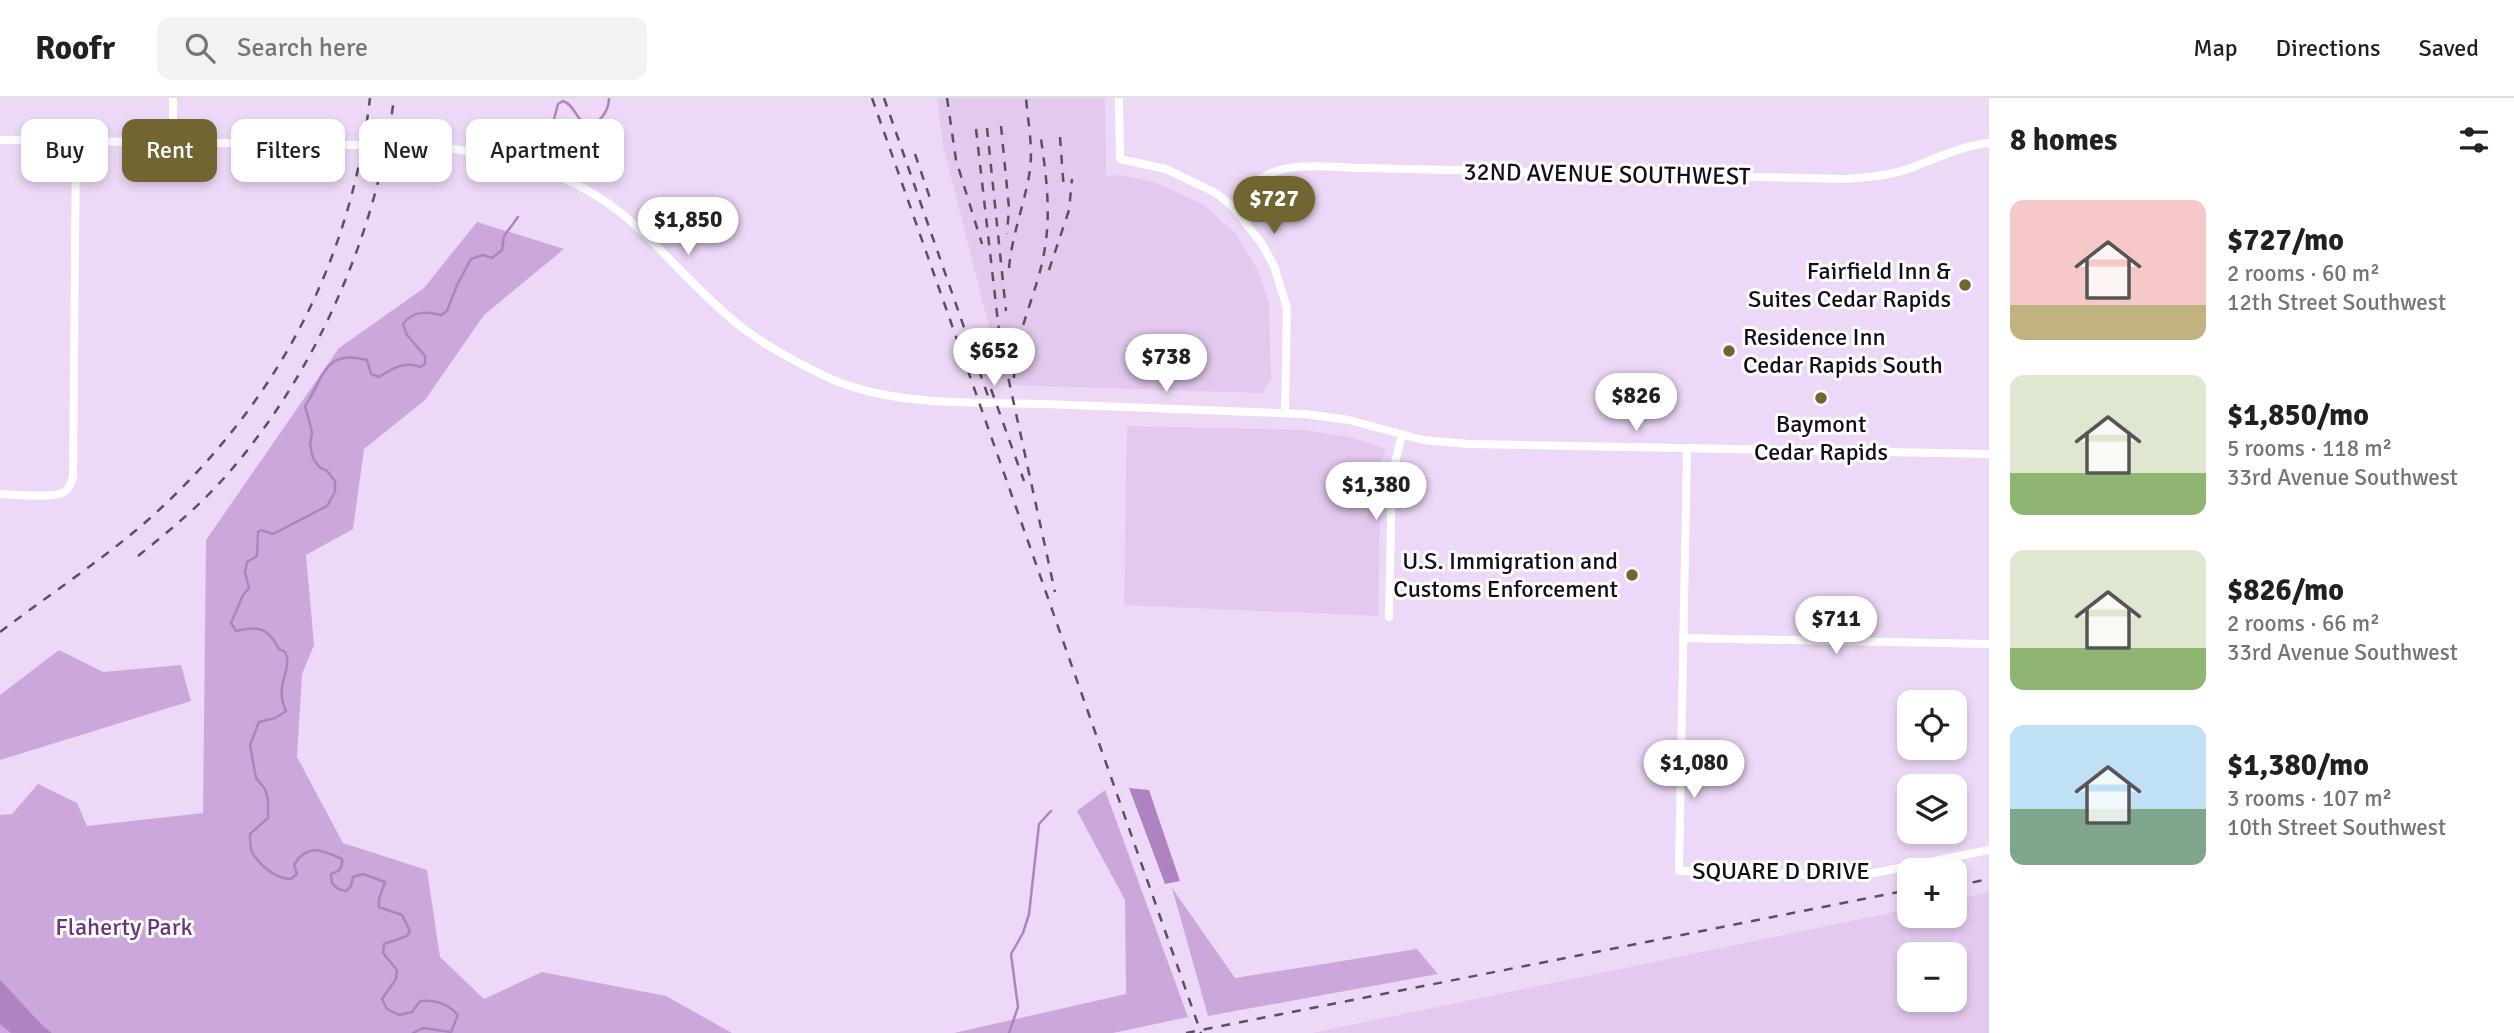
<!DOCTYPE html>
<meta charset="utf-8">
<style>
:root{--surface:#fff;--page:#f2f2f2;--text:#202124;--muted:#757577;--line:#e0e0e0;--accent:#716532}
body{margin:0;font-family:Signika,sans-serif;background:var(--page);color:var(--text);height:100vh;display:flex;flex-direction:column;font-size:26px;white-space:nowrap}
*{box-sizing:border-box;margin:0}
p{font-size:23px;color:var(--muted)}
.icon{flex:none;width:38px;height:38px;fill:none;stroke:currentColor;stroke-width:2;stroke-linecap:round;stroke-linejoin:round}
.map{position:relative;flex:1;overflow:hidden}
.panel{display:flex;flex-direction:column;background:var(--surface);width:525px}
.panel>*{flex:none}
.top-card{position:absolute;left:21px;top:21px;width:665px;height:63px;display:flex;gap:14px}
.fabs{position:absolute;left:1897px;top:592px;display:grid;gap:14px}
.fabs a{display:grid;place-items:center;width:70px;height:70px;border-radius:14px;background:var(--surface);box-shadow:0 4px 10px #0003;font-size:35px}
.price{position:absolute;translate:-50% -60px;padding:0 16px;border-radius:24px;background:#fff;color:#222;font-size:23px;line-height:46px;filter:drop-shadow(0 2px 4px #0008)}
.price::after{content:'';position:absolute;left:50%;top:42px;width:21px;height:16px;margin-left:-10px;background:inherit;clip-path:polygon(0 0,100% 0,50% 100%)}
.price.selected{background:var(--accent);color:#fff}
ul{padding:0;list-style:none}
li{display:flex;align-items:center;gap:21px;height:175px;padding:0 21px}
li span{display:grid;place-items:center;flex:none;width:196px;height:140px;border-radius:14px;color:#555}
li>.icon{margin-inline-start:auto}
span .icon{width:84px;height:84px;fill:#fffc;stroke-width:1}
li b{font-size:30px}
h2{display:flex;justify-content:space-between;align-items:center;height:84px;padding:0 21px;font-size:30px}
.chip{padding:0 24px;border-radius:14px;background:var(--surface);box-shadow:0 4px 10px #0003;font-size:24px;line-height:63px}
.chip.selected{background:var(--accent);color:#fff}
header{display:flex;align-items:center;gap:42px;box-sizing:border-box;height:98px;padding:0 35px;background:var(--surface);border-bottom:2px solid var(--line)}
header strong{font-size:33px}
nav{display:flex;gap:38px;margin-inline-start:auto;font-size:24px}
.search{width:490px;height:63px;background:var(--page);display:flex;align-items:center;gap:18px;box-sizing:border-box;padding:0 24px;border-radius:14px;color:var(--muted);font-size:26px}
main{display:flex;flex:1;min-height:0}
.map>svg:first-child{display:block}
.built{fill:#e3c9ee;fill-rule:evenodd}
.green{fill:#cca7db}
.water{fill:#af83c1}
.lines{fill:none;stroke-linecap:round;stroke-linejoin:round}
.stream{stroke:#af83c1;stroke-width:2.5}
.minor{stroke:#fff;stroke-width:8}
.rail{stroke:#5b4f60;stroke-width:2.5;stroke-dasharray:9 9;stroke-linecap:butt}
.poi-dot{fill:#716532;stroke:#fff;stroke-width:2.5}
.labels{text-anchor:middle;dominant-baseline:central;stroke-width:6;stroke-linejoin:round;paint-order:stroke}
.street-label{font-size:24px;fill:#150d18;stroke:#fff}
.poi-label{font-size:24px;fill:#150d18;stroke:#fff;text-anchor:end}
.park-label{font-size:24px;fill:#6a337e;stroke:#fff}
</style>
<header>
<strong>Roofr</strong>
<div class="search"><svg class="icon" aria-label="search" viewBox="0 0 24 24"><circle cx="10" cy="10" r="6"/><path d="M15 15l6 6"/></svg>Search here</div>
<nav><a>Map</a><a>Directions</a><a>Saved</a></nav>
</header>
<main>
<div class="map">
<svg width="1989" height="935" viewBox="0 0 1989 935">
<rect width="100%" height="100%" fill="#eed8f7"/>
<g class="built">
<path d="M937,0H1105L1106,78L1121,77L1157,85L1204,107L1236,136L1257,171L1269,204L1271,281L1262,295L1004,287L943,48Z"/>
<path d="M1127,328L1304,332L1349,339L1386,351L1381,363L1378,518L1124,507Z"/>
<path d="M1989,794V935H1312L1909,811V817H1955V802ZM1909,856H1955V901H1909Z"/>
</g>
<g class="green">
<path d="M477,124L564,151L484,217L425,302L364,351L353,431L306,457L314,547L302,576L297,659L343,745L427,772L440,859L484,901L542,874L666,898L732,935H0V717L12,716L38,686L77,705L87,728L203,715L206,442L339,250L424,190Z"/>
<path d="M59,552L103,574L181,567L191,603L0,662V597Z"/>
<path d="M1105,692L1188,919L1113,935H954L1126,896L1125,802L1077,713Z"/>
<path d="M1172,790L1235,880L1417,851L1438,876L1208,918Z"/>
</g>
<g class="water">
<path d="M1129,690L1149,692L1180,783L1165,786Z"/>
<path d="M0,882L44,929L52,935H11L0,926Z"/>
</g>
<g class="lines">
<g class="stream">
<path d="M552,29L558,6L563,3C577,8 575,25 592,28C602,21 609,13 609,0"/>
<path d="M413,935L423,930L451,934L458,917C447,905 436,902 420,903L412,914L399,917L387,911L382,901L396,881L397,872L383,855L384,846L407,838L410,833L402,817L379,809V801L385,784L363,776L353,779L351,788L346,793L338,791L332,785L331,776C339,773 343,771 342,761C322,752 307,745 294,767L297,776L291,781C276,781 259,767 252,754C250,749 250,741 250,736L268,720V701L265,691L256,680L250,647L259,624L275,620L286,613C273,585 294,572 285,554L279,551C268,530 259,527 236,533L231,525L243,497L249,490L245,474L247,464L257,458L258,434L261,432L273,436L327,408L335,394V383L327,373L319,369L313,360L310,347L312,334L305,308C324,281 323,250 367,262L371,276L379,279C393,270 404,263 420,269L425,266V258L407,237L403,226C413,213 426,213 441,217L447,213L457,187L471,161L483,157L492,160L502,152L504,138L518,119"/>
<path d="M1009,935L1018,909L1011,856L1023,835L1029,816L1039,726L1051,713"/>
</g>
<g class="minor">
<path d="M173,0V43"/>
<path d="M1119,0L1120,61L1166,71L1216,95L1233,109L1262,146L1274,168L1287,210L1285,315"/>
<path d="M0,42L429,48C497,55 566,71 621,115C663,150 697,194 740,228C768,250 799,266 831,281C897,309 975,304 1045,306C1132,309 1218,313 1305,316L1349,322L1423,342L1468,346L1989,356"/>
<path d="M1233,109C1240,101 1248,91 1256,84C1283,62 1327,69 1360,70L1846,81C1868,79 1889,78 1911,70C1937,60 1961,48 1989,45"/>
<path d="M1687,350L1679,773L1859,778L1989,752"/>
<path d="M0,396C15,396 53,401 64,394C70,391 71,384 73,379L76,43"/>
<path d="M1389,519L1392,377L1402,336"/>
<path d="M1683,540L1989,546"/>
</g>
<g class="rail">
<path d="M872,0L1201,935"/>
<path d="M884,0L989,301"/>
<path d="M947,0L956,62L982,146"/>
<path d="M1001,28L1009,110L1007,136"/>
<path d="M987,30L1006,213"/>
<path d="M976,31L1000,242L1055,494"/>
<path d="M1060,39L1064,93"/>
<path d="M915,56L932,106"/>
<path d="M1009,170C1012,136 1025,105 1030,72C1033,48 1028,24 1026,0"/>
<path d="M1049,172L1069,112L1072,81"/>
<path d="M1014,280C1014,235 1039,193 1045,149C1051,113 1046,76 1041,41"/>
<path d="M991,291L1024,383"/>
<path d="M138,458C164,437 190,416 214,391C310,289 377,139 394,0"/>
<path d="M0,534C46,499 96,466 140,429C270,316 350,172 370,0"/>
<path d="M1955,788L1989,781"/>
<path d="M1186,935L1909,792"/>
</g>
</g>
<g class="poi-dot">
<circle cx="1965" cy="187" r="7"/>
<circle cx="1729" cy="253" r="7"/>
<circle cx="1821" cy="300" r="7"/>
<circle cx="1632" cy="477" r="7"/>
</g>
<g class="labels">
<g class="street-label">
<text transform="translate(1607 76) rotate(1)">32ND AVENUE SOUTHWEST</text>
<text x="1781" y="773">SQUARE D DRIVE</text>
</g>
<g class="poi-label">
<text x="1951" y="173">Fairfield Inn &amp;<tspan x="1951" dy="28">Suites Cedar Rapids</tspan></text>
<text x="1743" y="239" text-anchor="start">Residence Inn<tspan x="1743" dy="28">Cedar Rapids South</tspan></text>
<text x="1821" y="326" text-anchor="middle">Baymont<tspan x="1821" dy="28">Cedar Rapids</tspan></text>
<text x="1618" y="463">U.S. Immigration and<tspan x="1618" dy="28">Customs Enforcement</tspan></text>
</g>
<g class="park-label">
<text x="124" y="829">Flaherty Park</text>
</g>
</g>
</svg>
<div class="fabs">
<a><svg class="icon" aria-label="locate" viewBox="0 0 24 24"><circle cx="12" cy="12" r="6"/><path d="M12 2v4M12 18v4M2 12h4M18 12h4"/></svg></a>
<a><svg class="icon" aria-label="layers" viewBox="0 0 24 24"><path d="M12 4l9 5-9 5-9-5zM3 14l9 5 9-5"/></svg></a>
<a>+</a>
<a>−</a>
</div>
<b class="price selected" style="left:1274px;top:138px">$727</b>
<b class="price" style="left:688px;top:159px">$1,850</b>
<b class="price" style="left:994px;top:290px">$652</b>
<b class="price" style="left:1166px;top:296px">$738</b>
<b class="price" style="left:1636px;top:335px">$826</b>
<b class="price" style="left:1376px;top:424px">$1,380</b>
<b class="price" style="left:1836px;top:558px">$711</b>
<b class="price" style="left:1694px;top:702px">$1,080</b>
<div class="top-card">
<a class="chip">Buy</a>
<a class="chip selected">Rent</a>
<a class="chip">Filters</a>
<a class="chip">New</a>
<a class="chip">Apartment</a>
</div>
</div>
<section class="panel">
<h2>8 homes<svg class="icon" aria-label="filters" viewBox="0 0 24 24"><path d="M4 7h16M4 17h16"/><circle cx="9" cy="7" r="2"/><circle cx="15" cy="17" r="2"/></svg></h2>
<ul>
<li><span style="background:linear-gradient(#f6c9c9 75%,#c2b280 0)"><svg class="icon" aria-label="home" viewBox="0 0 24 24"><path d="M3 11l9-7 9 7M6 9v11h12V9"/></svg></span><div><b>$727/mo</b><p>2 rooms · 60 m²</p><p>12th Street Southwest</p></div></li>
<li><span style="background:linear-gradient(#dfe7d0 70%,#8fb573 0)"><svg class="icon" aria-label="home" viewBox="0 0 24 24"><path d="M3 11l9-7 9 7M6 9v11h12V9"/></svg></span><div><b>$1,850/mo</b><p>5 rooms · 118 m²</p><p>33rd Avenue Southwest</p></div></li>
<li><span style="background:linear-gradient(#dfe7d0 70%,#8fb573 0)"><svg class="icon" aria-label="home" viewBox="0 0 24 24"><path d="M3 11l9-7 9 7M6 9v11h12V9"/></svg></span><div><b>$826/mo</b><p>2 rooms · 66 m²</p><p>33rd Avenue Southwest</p></div></li>
<li><span style="background:linear-gradient(#bfe0f5 60%,#7fa58c 0)"><svg class="icon" aria-label="home" viewBox="0 0 24 24"><path d="M3 11l9-7 9 7M6 9v11h12V9"/></svg></span><div><b>$1,380/mo</b><p>3 rooms · 107 m²</p><p>10th Street Southwest</p></div></li>
</ul>
</section>
</main>
